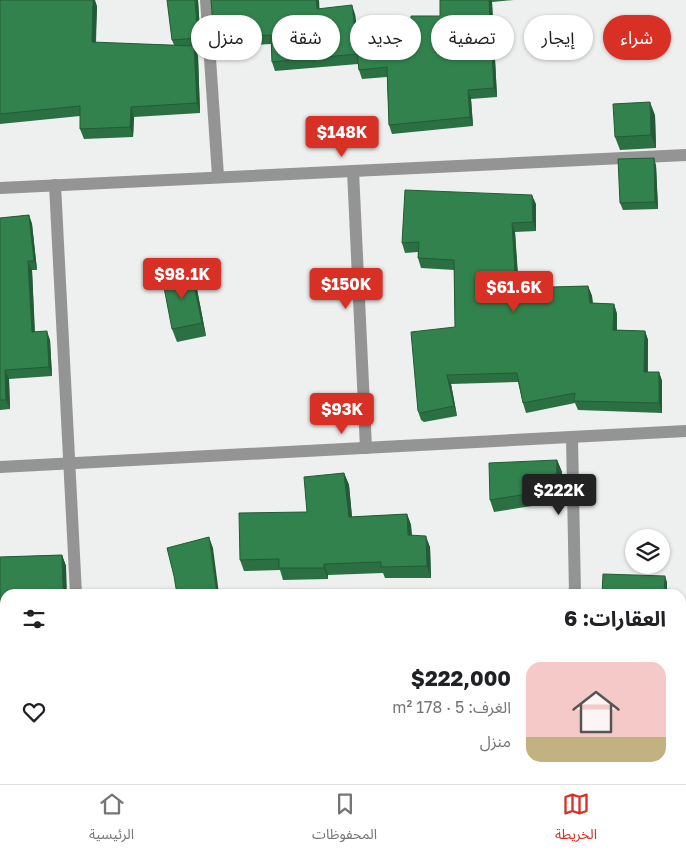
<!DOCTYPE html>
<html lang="ar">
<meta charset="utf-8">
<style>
:root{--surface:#fff;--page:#f6f6f6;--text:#202124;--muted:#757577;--line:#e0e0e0;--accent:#d93025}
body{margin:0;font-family:"Golos Text","Noto Sans Arabic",sans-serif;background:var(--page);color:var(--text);direction:rtl;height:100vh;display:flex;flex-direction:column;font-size:19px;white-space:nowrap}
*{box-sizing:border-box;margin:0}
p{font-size:16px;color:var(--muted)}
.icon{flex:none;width:28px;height:28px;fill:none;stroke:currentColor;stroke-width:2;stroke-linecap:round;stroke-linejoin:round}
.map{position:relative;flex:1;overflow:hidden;direction:ltr}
.side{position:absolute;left:0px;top:589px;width:686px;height:196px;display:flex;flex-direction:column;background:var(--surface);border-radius:15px 15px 0 0;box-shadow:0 1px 4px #0004;direction:rtl}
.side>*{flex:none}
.guide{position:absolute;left:15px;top:15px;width:656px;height:45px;direction:rtl;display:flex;gap:10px}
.controls{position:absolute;left:625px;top:529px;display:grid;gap:10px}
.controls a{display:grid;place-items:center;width:45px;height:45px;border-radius:50%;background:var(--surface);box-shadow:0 1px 4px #0004;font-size:25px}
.price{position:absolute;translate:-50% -42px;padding:0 11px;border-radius:5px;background:var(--accent);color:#fff;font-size:16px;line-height:32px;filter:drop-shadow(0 1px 2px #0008)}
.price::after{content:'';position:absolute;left:50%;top:30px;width:15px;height:11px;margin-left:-8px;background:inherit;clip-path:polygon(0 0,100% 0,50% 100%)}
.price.selected{background:#222;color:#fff}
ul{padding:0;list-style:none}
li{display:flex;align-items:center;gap:15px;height:125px;padding:0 20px}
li+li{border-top:1px solid var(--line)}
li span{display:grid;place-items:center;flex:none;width:140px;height:100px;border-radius:15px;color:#555}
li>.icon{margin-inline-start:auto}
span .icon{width:60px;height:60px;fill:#fffc;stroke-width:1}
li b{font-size:21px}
h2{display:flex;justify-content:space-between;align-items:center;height:60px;padding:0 20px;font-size:21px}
.chip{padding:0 18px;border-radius:22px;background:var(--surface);box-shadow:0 1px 4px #0004;font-size:18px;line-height:45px}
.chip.selected{background:var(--accent);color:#fff}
.tabs{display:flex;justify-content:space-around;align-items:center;height:70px;border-top:1px solid var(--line);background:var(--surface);font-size:14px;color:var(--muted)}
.tabs a{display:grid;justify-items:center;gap:2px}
.tabs .selected{color:var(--accent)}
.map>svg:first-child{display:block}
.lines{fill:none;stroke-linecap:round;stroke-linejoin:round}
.minor{stroke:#939493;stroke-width:12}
.wall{fill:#2b7042}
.shaded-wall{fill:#235b36}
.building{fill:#32824d;stroke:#235b36}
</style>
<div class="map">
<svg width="686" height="784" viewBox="0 0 686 784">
<rect width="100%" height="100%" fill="#edf0ee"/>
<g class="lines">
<g class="minor">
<path d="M206,0L218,176"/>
<path d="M353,171L366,448"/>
<path d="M55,185L76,594"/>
<path d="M0,188L686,155"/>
<path d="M572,438L575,594"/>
<path d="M0,467L686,431"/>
<path d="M681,719H686"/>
<path d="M0,755H5"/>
<path d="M87,780L88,784"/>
<path d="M347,780V784"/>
<path d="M666,780V784"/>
</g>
</g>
<g class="wall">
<path d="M0,0L97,6L96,43L174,45L172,40L198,0L201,47L195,48L198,56L200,113L134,117L133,137L84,139L80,129V116L0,124Z"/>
<path d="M440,0H514L492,2L497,97L471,99L473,126L392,134L389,125L387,77L362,79L359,70L358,64L275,71L272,62L271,44L217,47L214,38L320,9L355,14L357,31L411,24L440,16Z"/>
<path d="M655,115L656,148L620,150L615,137Z"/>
<path d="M656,165L658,209L623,210L620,203Z"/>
<path d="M536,204V231L515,232L519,288L588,286L592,296L593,303L614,304L617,314V330L645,331L648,340V372H659L662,381V413L578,410L575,403L526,413L523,403L518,382L451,384L457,416L424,422L421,420L418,411L455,327L454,270L421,268L418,258V252L405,253L402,243Z"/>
<path d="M29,215L32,224L37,270H32L35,332L50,340L52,376L9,379L10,409L0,410V218Z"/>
<path d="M191,271L196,284L206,336L177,342L172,329Z"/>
<path d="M557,460L562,472L560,504H544L494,512L490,500Z"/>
<path d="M344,473L349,485L352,517L407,514L411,525L412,535L430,547L431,578H385L383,573L328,575V579L283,580L280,570L244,571L240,560L307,512Z"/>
<path d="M62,555L66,566L5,594V611H0V557Z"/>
</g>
<g class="shaded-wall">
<path d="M93,0H95L97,6L95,52L92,42Z"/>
<path d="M195,0H198L201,47L198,38Z"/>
<path d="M316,0H319L320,18L317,9Z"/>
<path d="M489,0H491L492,2L497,97L494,88Z"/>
<path d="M352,5L355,14L358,40L355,31Z"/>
<path d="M194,46L198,56L200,113L197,103Z"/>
<path d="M468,90L471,99L473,126L470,117Z"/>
<path d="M650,102L655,115L656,148L651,135Z"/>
<path d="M131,107L134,117L133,137L130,127Z"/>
<path d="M654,158L656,165L658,209L655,202Z"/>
<path d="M532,195L536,204V231L533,222Z"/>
<path d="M29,215L32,224L37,270L34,261Z"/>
<path d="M512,223L515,232L519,298L516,288Z"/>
<path d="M28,261L32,270L35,341L32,332Z"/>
<path d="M191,271L196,284L206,336L202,323Z"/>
<path d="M588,286L592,296L593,313L590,303Z"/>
<path d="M614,304L617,314V339L613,330Z"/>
<path d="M47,331L50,340L52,376L49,367Z"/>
<path d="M645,331L648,340L647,382L644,372Z"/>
<path d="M5,370L9,379L10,409L6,400Z"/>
<path d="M659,372L662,381V413L659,403Z"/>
<path d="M447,375L451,384L457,416L454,406Z"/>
<path d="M557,460L562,472L560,504L556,493Z"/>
<path d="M344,473L349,485L353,528L349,517Z"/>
<path d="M407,514L411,525L412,547L408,535Z"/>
<path d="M426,536L430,547L431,578L427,566Z"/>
<path d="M209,537L213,548L219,594H217Z"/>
<path d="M62,555L66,566L67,594H63Z"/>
<path d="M324,564L328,575V579L324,568Z"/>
<path d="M665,576L667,582V594H664Z"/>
</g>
<g class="building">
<path d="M0,0H93L92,42L194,46L197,103L131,107L130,127L80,129V106L0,114Z"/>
<path d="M167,0H195L198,38L172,40Z"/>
<path d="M211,0H316L317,9L352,5L355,31L411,24V16H440V0H489L494,88L468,90L470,117L389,125L387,67L359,70L357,54L272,62L271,35L214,38Z"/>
<path d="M650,102L651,135L615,137L613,104Z"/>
<path d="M654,158L655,202L620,203L618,159Z"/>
<path d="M405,190L532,195L533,222L512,223L516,288L588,286L590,303L614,304L613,330L645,331L644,372H659V403L574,401L575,393L523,403L517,373L447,375L454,406L420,413L418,411L411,332L455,327L454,260L418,258L419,242L402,243Z"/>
<path d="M29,215L34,261H28L32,332L47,331L49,367L5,370L6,400H0V218Z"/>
<path d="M191,271L202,323L172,329L162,277Z"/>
<path d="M557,460L556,493L540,492L490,500L489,463Z"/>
<path d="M344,473L349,517L407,514L408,535L426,536L427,566L381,567V562L324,564V568H279V559L240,560L239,513L307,512L304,477Z"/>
<path d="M209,537L217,594H177L174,576L167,548Z"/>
<path d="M62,555L63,594H5V600H0V557Z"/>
<path d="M603,574L665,576L664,594H602Z"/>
<path d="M5,778V780H24V784H0V779Z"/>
</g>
</svg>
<div class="controls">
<a><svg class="icon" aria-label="layers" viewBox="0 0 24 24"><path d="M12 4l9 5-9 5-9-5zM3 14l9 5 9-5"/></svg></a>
</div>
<b class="price" style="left:342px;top:158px">$148K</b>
<b class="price" style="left:182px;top:300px">$98.1K</b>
<b class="price" style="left:346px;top:310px">$150K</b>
<b class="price" style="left:514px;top:313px">$61.6K</b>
<b class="price" style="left:342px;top:435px">$93K</b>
<b class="price selected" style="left:559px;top:516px">$222K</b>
<div class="guide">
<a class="chip selected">شراء</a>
<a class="chip">إيجار</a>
<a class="chip">تصفية</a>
<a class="chip">جديد</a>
<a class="chip">شقة</a>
<a class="chip">منزل</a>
</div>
<section class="side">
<h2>العقارات: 6<svg class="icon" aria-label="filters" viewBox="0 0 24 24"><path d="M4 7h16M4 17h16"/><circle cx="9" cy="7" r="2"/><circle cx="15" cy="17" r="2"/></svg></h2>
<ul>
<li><span style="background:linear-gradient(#f6c9c9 75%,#c2b280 0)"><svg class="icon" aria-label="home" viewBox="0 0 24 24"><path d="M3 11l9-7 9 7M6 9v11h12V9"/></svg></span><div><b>$222,000</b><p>الغرف: 5 · 178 m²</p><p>منزل</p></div><svg class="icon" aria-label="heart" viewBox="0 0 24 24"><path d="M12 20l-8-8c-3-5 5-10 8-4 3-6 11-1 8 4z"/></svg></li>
</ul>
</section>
</div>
<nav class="tabs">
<a class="selected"><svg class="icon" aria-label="map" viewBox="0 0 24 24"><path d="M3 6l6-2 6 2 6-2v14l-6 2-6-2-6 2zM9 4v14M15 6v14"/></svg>الخريطة</a>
<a><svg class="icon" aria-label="saved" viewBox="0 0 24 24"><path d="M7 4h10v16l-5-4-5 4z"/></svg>المحفوظات</a>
<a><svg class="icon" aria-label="home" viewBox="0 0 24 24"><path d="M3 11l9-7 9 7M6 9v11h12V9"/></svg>الرئيسية</a>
</nav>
